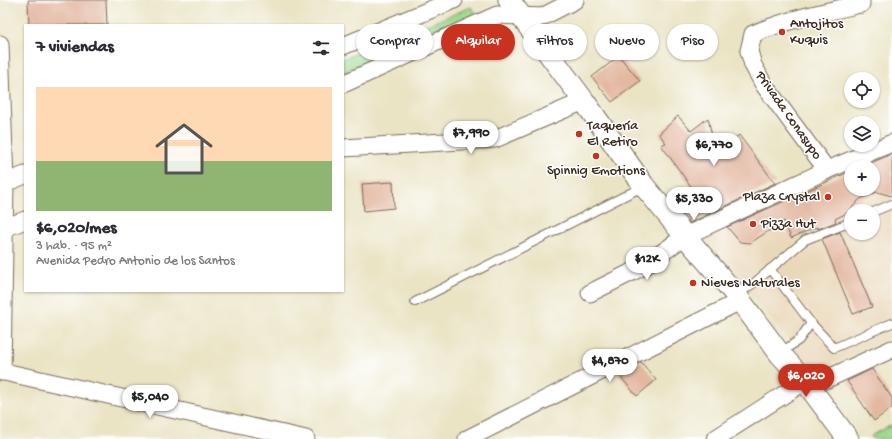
<!DOCTYPE html>
<html lang="es">
<meta charset="utf-8">
<style>
:root{--surface:#fff;--page:#f2f2f3;--text:#2b2b33;--muted:#7c7c81;--line:#e1e1e2;--accent:#c8321e}
body{margin:0;font-family:"Gochi Hand",sans-serif;background:var(--page);color:var(--text);height:100vh;display:flex;flex-direction:column;font-size:15px;white-space:nowrap}
*{box-sizing:border-box;margin:0}
p{font-size:13px;color:var(--muted)}
.icon{flex:none;width:22px;height:22px;fill:none;stroke:currentColor;stroke-width:2;stroke-linecap:round;stroke-linejoin:round}
.map{position:relative;flex:1;overflow:hidden}
.side{position:absolute;left:24px;top:24px;width:320px;height:268px;display:flex;flex-direction:column;background:var(--surface);border-radius:0px;box-shadow:0 1px 3px #0004}
.side>*{flex:none}
.guide{position:absolute;left:356px;top:24px;width:380px;height:36px;display:flex;gap:8px}
.controls{position:absolute;left:844px;top:72px;display:grid;gap:8px}
.controls a{display:grid;place-items:center;width:36px;height:36px;border-radius:50%;background:var(--surface);box-shadow:0 1px 3px #0004;font-size:20px}
.price{position:absolute;translate:-50% -34px;padding:0 9px;border-radius:14px;background:#fff;color:#222;font-size:13px;line-height:26px;filter:drop-shadow(0 1px 2px #0008)}
.price::after{content:'';position:absolute;left:50%;top:24px;width:12px;height:9px;margin-left:-6px;background:inherit;clip-path:polygon(0 0,100% 0,50% 100%)}
.price.current{background:var(--accent);color:#fff}
ul{padding:0;list-style:none}
li{display:grid;align-content:center;gap:8px;height:212px;padding:0 12px}
li+li{border-top:1px solid var(--line)}
li span{display:grid;place-items:center;height:124px;border-radius:0px;color:#555}
li>.icon{margin-inline-start:auto}
span .icon{width:72px;height:72px;fill:#fffc;stroke-width:1}
li b{font-size:17px}
h2{display:flex;justify-content:space-between;align-items:center;height:48px;padding:0 12px;font-size:17px}
.pill{padding:0 14px;border-radius:18px;background:var(--surface);box-shadow:0 1px 3px #0004;font-size:14px;line-height:36px}
.pill.current{background:var(--accent);color:#fff}
.map>svg:first-child{display:block}
.built{fill:#ead8ba;fill-rule:evenodd}
.green{fill:#9cd98e;stroke:#6c8256}
.building{fill:#e3b7a0}
.lines{fill:none;stroke-linecap:round;stroke-linejoin:round}
.service-casing{stroke:#786b58;stroke-width:10}
.minor-casing{stroke:#786b58;stroke-width:19}
.tertiary-casing{stroke:#786b58;stroke-width:23}
.service{stroke:#fff;stroke-width:8}
.minor{stroke:#fff;stroke-width:17}
.tertiary{stroke:#fff;stroke-width:21}
.poi-dot{fill:#c8321e;stroke:#fff;stroke-width:1.5}
.labels{text-anchor:middle;dominant-baseline:central;stroke-width:3;stroke-linejoin:round;paint-order:stroke}
.poi-label{font-size:14px;fill:#3b2a1e;stroke:#fff;text-anchor:start}
.street-label{font-size:14px;fill:#3b2a1e;stroke:#fff}
</style>
<div class="map">
<svg width="892" height="439" viewBox="0 0 892 439">
<rect width="100%" height="100%" fill="#fff"/>
<filter id="ink" filterUnits="userSpaceOnUse"><feTurbulence type="fractalNoise" baseFrequency=".025" numOctaves="2"/><feDisplacementMap in="SourceGraphic" scale="8" xChannelSelector="R" yChannelSelector="G"/><feConvolveMatrix kernelMatrix="1 2 1 2 8 2 1 2 1" color-interpolation-filters="sRGB"/></filter>
<filter id="wash" filterUnits="userSpaceOnUse"><feTurbulence type="fractalNoise" baseFrequency=".012" numOctaves="4" result="noise"/><feDisplacementMap in="SourceGraphic" scale="16" xChannelSelector="R" yChannelSelector="G"/><feGaussianBlur stdDeviation="0.9" result="paint"/><feColorMatrix in="noise" values="0 0 0 0 0 0 0 0 0 0 0 0 0 0 0 0 0 1.4 0 .05"/><feComposite in="paint" operator="in"/></filter>
<g filter="url(#wash)">
<rect width="100%" height="100%" fill="#eae4c5"/>
<path class="built" d="M892,151V337L815,371L700,234L851,169V189H873V167H855ZM851,211H873V233H851Z"/>
<g class="green">
<path d="M471,7L476,14L343,72V59Z"/>
<path d="M892,425V439H873L871,436Z"/>
</g>
<g id="blocks">
<g class="building">
<path d="M28,0H106L107,25H29Z"/>
<path d="M619,56L640,81L612,102L592,77Z"/>
<path d="M678,116L691,131L708,118L716,154L739,135L775,183L690,223L688,220L703,203L661,145L666,143L659,134Z"/>
<path d="M892,154V196L877,192L860,199L847,213L835,219L836,222L818,229L817,227L791,238L784,221L750,243L740,242L728,228L727,227L851,171V189H873V167H861Z"/>
<path d="M393,182L394,208L364,211L362,184Z"/>
<path d="M840,232L872,307L853,314L822,239Z"/>
<path d="M641,362L656,380L637,396L618,374Z"/>
<path d="M872,369L892,398V408L874,421L847,381Z"/>
</g>
</g>
</g>
<g filter="url(#ink)">
<use href="#blocks" fill-opacity="0" stroke="#786b58" stroke-width="1"/>
<g class="lines">
<defs>
<g id="service">
<path d="M873,212L892,204"/>
<path d="M770,269L811,323L834,348L892,323"/>
<path d="M737,295L754,283L805,240L851,222"/>
<path d="M415,302L644,186"/>
<path d="M780,353L799,340L811,323"/>
</g>
<g id="minor">
<path d="M0,44L5,182L2,372"/>
<path d="M343,46L454,0"/>
<path d="M343,84L497,15L542,17L575,0"/>
<path d="M343,148L495,139L584,101"/>
<path d="M827,170L764,85L753,65L749,51L753,34C788,19 824,12 861,4V0"/>
<path d="M0,185L25,175"/>
<path d="M0,230L25,220"/>
<path d="M590,293L644,266L685,236L827,170L892,143"/>
<path d="M0,371L306,439"/>
<path d="M467,439L740,301"/>
<path d="M715,439L805,381L827,379L892,349"/>
</g>
<path id="tertiary" d="M509,0L584,101L644,186L685,236L736,295L780,354L805,381L848,439"/>
</defs>
<use href="#service" class="service-casing"/>
<use href="#minor" class="minor-casing"/>
<use href="#tertiary" class="tertiary-casing"/>
<use href="#service" class="service"/>
<use href="#minor" class="minor"/>
<use href="#tertiary" class="tertiary"/>
</g>
</g>
<g class="poi-dot">
<circle cx="782" cy="32" r="4"/>
<circle cx="579" cy="134" r="4"/>
<circle cx="596" cy="156" r="4"/>
<circle cx="828" cy="197" r="4"/>
<circle cx="753" cy="224" r="4"/>
<circle cx="693" cy="283" r="4"/>
</g>
<g class="labels">
<g class="poi-label">
<text x="790" y="24">Antojitos<tspan x="790" dy="16">Kuquis</tspan></text>
<text x="587" y="126">Taquería<tspan x="587" dy="16">El Retiro</tspan></text>
<text x="596" y="171" text-anchor="middle">Spinnig Emotions</text>
<text x="820" y="197" text-anchor="end">Plaza Crystal</text>
<text x="761" y="224">Pizza Hut</text>
<text x="701" y="283">Nieves Naturales</text>
</g>
<g class="street-label">
<text transform="translate(788 116) rotate(55)">Privada Conasupo</text>
</g>
</g>
</svg>
<div class="controls">
<a><svg class="icon" aria-label="locate" viewBox="0 0 24 24"><circle cx="12" cy="12" r="6"/><path d="M12 2v4M12 18v4M2 12h4M18 12h4"/></svg></a>
<a><svg class="icon" aria-label="layers" viewBox="0 0 24 24"><path d="M12 4l9 5-9 5-9-5zM3 14l9 5 9-5"/></svg></a>
<a>+</a>
<a>−</a>
</div>
<b class="price" style="left:471px;top:155px">$7,990</b>
<b class="price" style="left:714px;top:167px">$6,770</b>
<b class="price" style="left:694px;top:221px">$5,330</b>
<b class="price" style="left:647px;top:281px">$12K</b>
<b class="price" style="left:610px;top:383px">$4,870</b>
<b class="price current" style="left:806px;top:398px">$6,020</b>
<b class="price" style="left:150px;top:419px">$5,040</b>
<div class="guide">
<a class="pill">Comprar</a>
<a class="pill current">Alquilar</a>
<a class="pill">Filtros</a>
<a class="pill">Nuevo</a>
<a class="pill">Piso</a>
</div>
<section class="side">
<h2>7 viviendas<svg class="icon" aria-label="filters" viewBox="0 0 24 24"><path d="M4 7h16M4 17h16"/><circle cx="9" cy="7" r="2"/><circle cx="15" cy="17" r="2"/></svg></h2>
<ul>
<li><span style="background:linear-gradient(#ffd9b3 60%,#8fb573 0)"><svg class="icon" aria-label="home" viewBox="0 0 24 24"><path d="M3 11l9-7 9 7M6 9v11h12V9"/></svg></span><div><b>$6,020/mes</b><p>3 hab. · 95 m²</p><p>Avenida Pedro Antonio de los Santos</p></div></li>
</ul>
</section>
</div>
